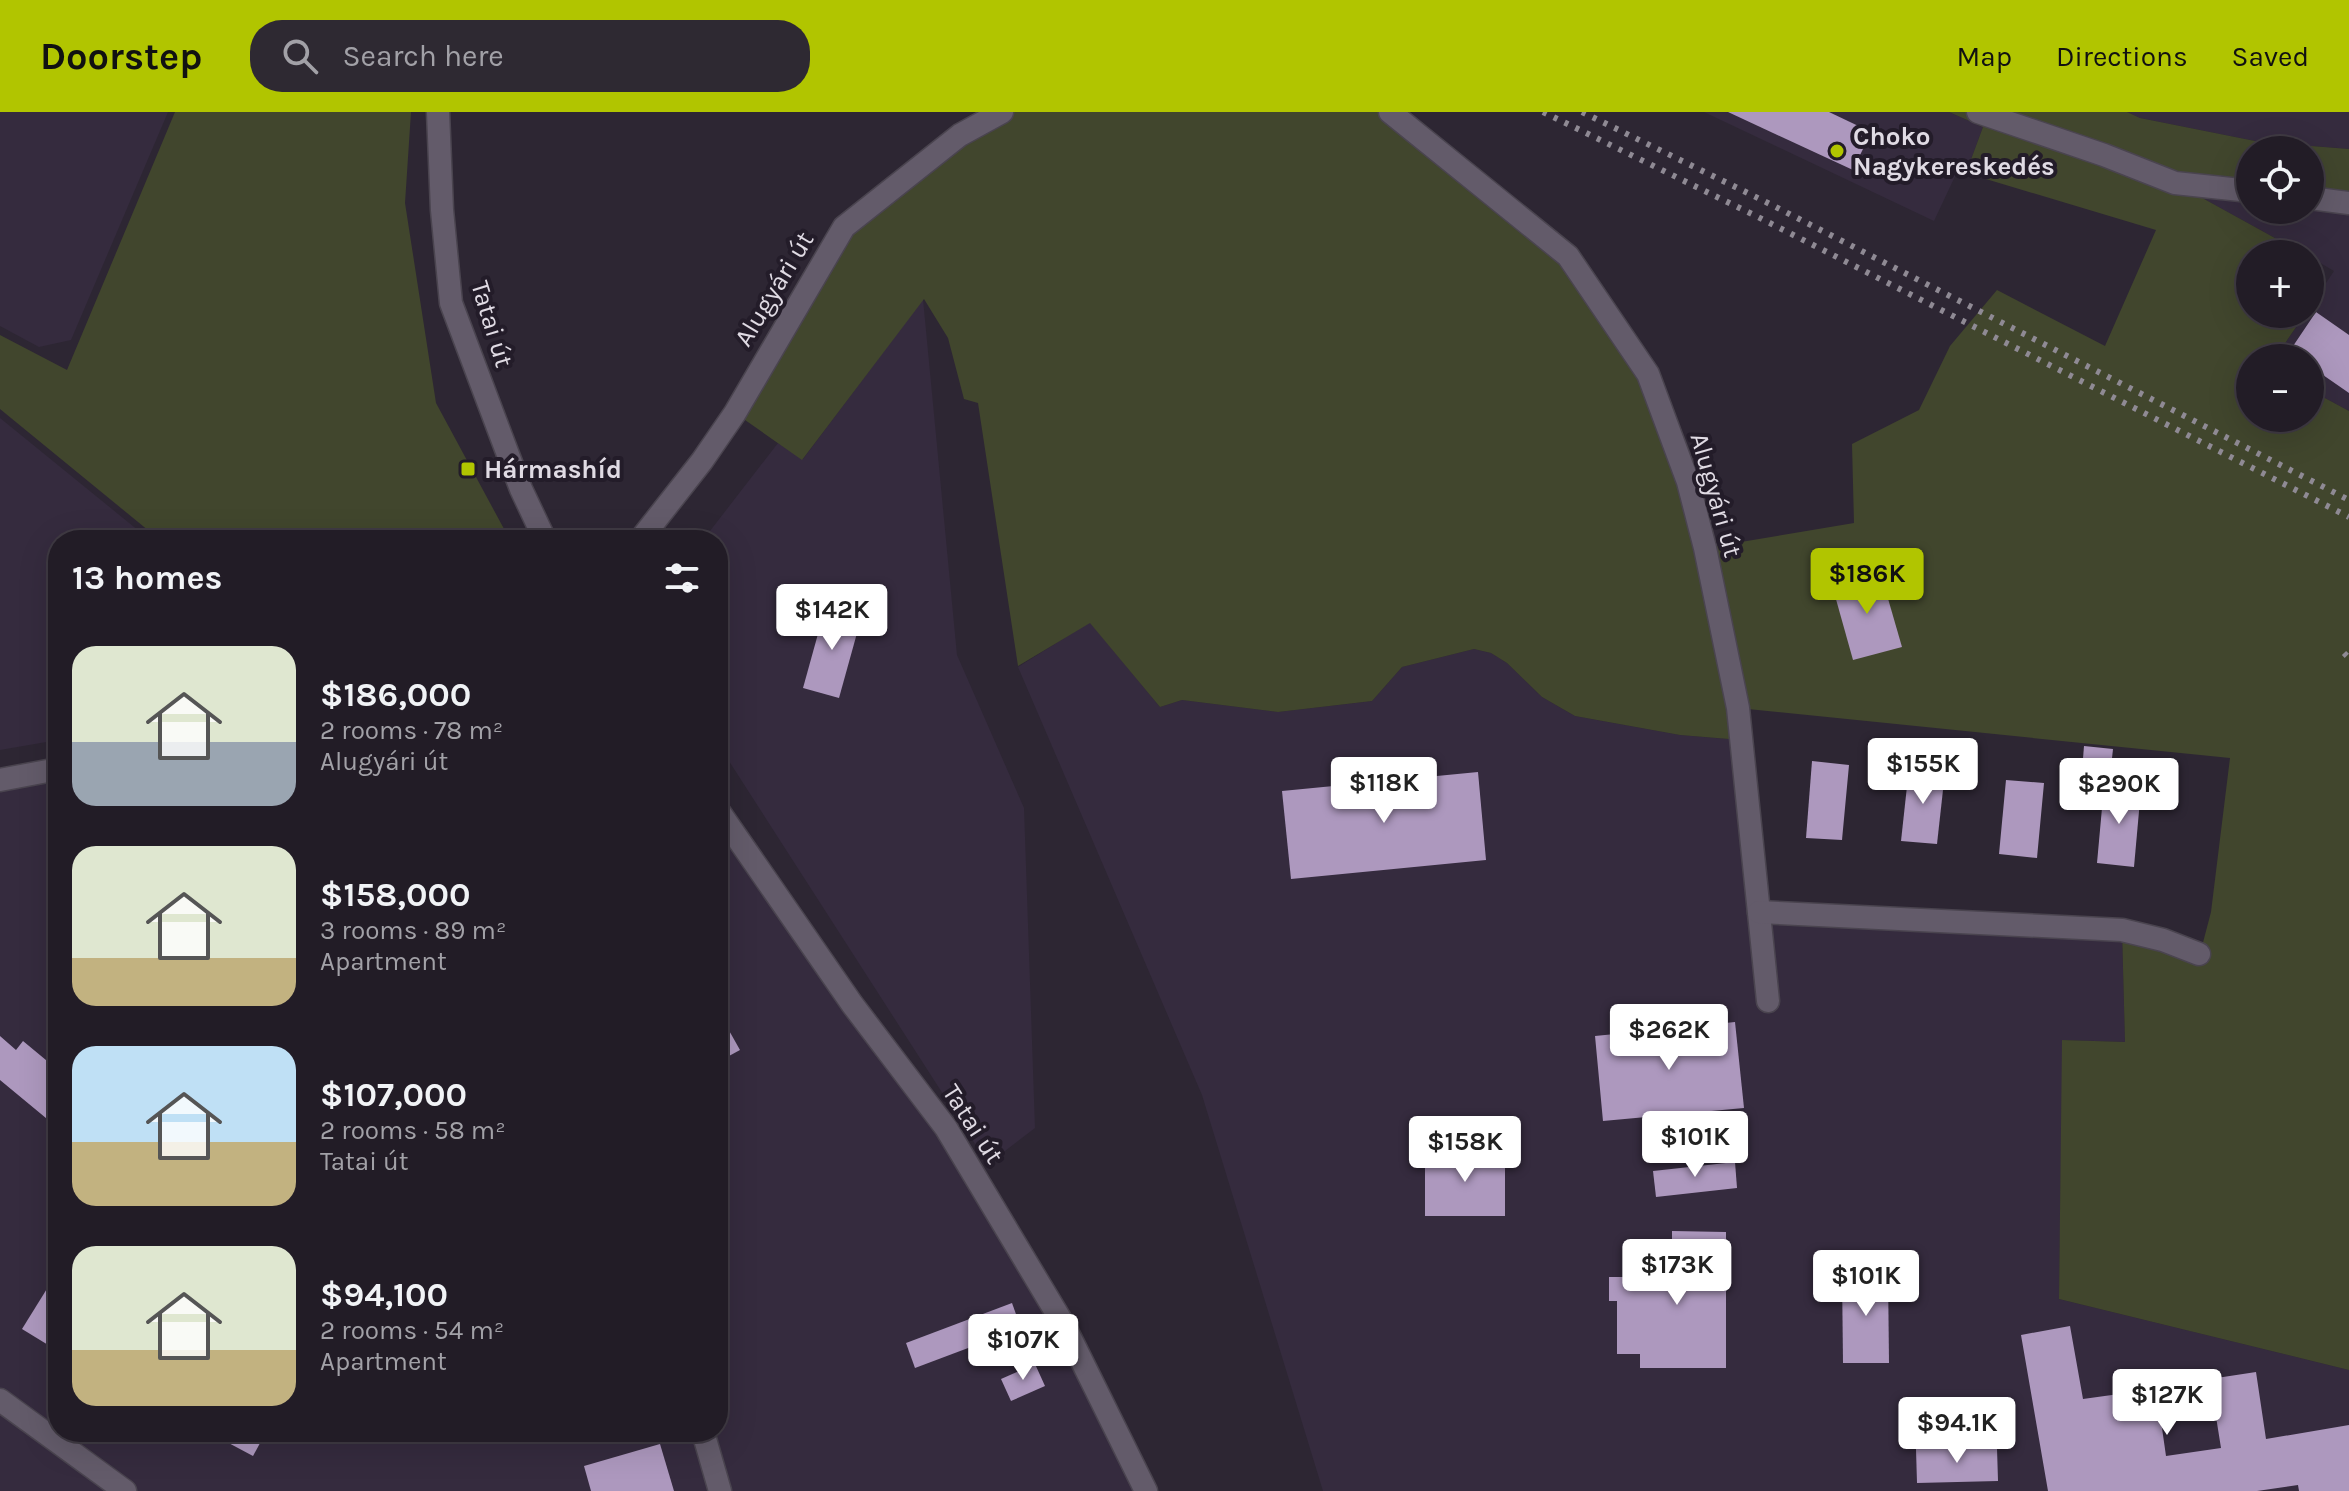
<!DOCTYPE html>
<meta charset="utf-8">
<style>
:root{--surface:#221c26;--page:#2e2932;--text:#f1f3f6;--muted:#a2a1a7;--line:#3f3a43;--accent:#b1c500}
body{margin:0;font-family:Karla,sans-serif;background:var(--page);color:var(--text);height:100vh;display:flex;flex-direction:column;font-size:30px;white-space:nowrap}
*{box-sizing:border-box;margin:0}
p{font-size:26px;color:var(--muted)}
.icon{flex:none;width:44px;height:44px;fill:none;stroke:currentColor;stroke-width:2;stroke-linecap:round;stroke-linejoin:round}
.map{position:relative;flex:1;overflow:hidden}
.panel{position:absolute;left:48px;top:418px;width:680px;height:912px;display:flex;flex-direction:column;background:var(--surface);border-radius:32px;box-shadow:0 8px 32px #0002,0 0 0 2px var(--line)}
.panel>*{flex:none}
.controls{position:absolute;left:2236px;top:24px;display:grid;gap:16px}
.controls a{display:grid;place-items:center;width:88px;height:88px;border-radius:50%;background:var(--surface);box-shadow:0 8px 32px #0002,0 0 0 2px var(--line);font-size:40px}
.price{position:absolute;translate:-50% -68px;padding:0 18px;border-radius:8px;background:#fff;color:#222;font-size:26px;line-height:52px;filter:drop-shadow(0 2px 4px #0008)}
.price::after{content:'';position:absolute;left:50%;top:48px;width:24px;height:18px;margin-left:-12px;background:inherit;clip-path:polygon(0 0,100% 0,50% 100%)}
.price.selected{background:var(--accent);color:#111}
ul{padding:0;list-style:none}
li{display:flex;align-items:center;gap:24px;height:200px;padding:0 24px}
li span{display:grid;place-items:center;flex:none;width:224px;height:160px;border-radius:24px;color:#555}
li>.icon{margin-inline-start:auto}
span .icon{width:96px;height:96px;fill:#fffc;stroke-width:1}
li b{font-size:34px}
h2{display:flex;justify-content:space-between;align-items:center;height:96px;padding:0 24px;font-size:34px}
header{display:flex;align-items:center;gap:48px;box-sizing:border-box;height:112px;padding:0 40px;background:var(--accent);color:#111}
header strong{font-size:38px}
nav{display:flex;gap:44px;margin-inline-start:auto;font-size:28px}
.search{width:560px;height:72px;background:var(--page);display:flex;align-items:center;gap:20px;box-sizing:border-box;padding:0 28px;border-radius:32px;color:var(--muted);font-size:30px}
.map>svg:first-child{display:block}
.built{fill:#352b3e}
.green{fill:#41462d}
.building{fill:#ad98be}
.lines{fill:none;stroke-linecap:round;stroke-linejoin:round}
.minor-casing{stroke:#4a444f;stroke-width:25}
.minor{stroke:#635b6a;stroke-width:22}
.rail{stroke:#8f8a94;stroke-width:6;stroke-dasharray:4 8;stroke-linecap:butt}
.poi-dot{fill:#b1c500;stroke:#231c29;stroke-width:3}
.labels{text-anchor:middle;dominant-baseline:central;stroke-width:8;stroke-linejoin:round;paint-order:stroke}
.poi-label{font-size:26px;font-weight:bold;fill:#e0dbe4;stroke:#231c29;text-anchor:start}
.street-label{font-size:26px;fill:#e0dbe4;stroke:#231c29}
</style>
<header>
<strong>Doorstep</strong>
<div class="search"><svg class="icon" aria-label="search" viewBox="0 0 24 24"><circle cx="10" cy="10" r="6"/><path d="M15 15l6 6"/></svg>Search here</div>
<nav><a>Map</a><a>Directions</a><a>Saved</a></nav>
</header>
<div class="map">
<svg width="2349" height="1379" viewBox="0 0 2349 1379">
<rect width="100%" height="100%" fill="#2d2633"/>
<g class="built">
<path d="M0,0H168L71,228L39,235L0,214Z"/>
<path d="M1704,0H1949L1983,15L1966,61L1958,58L1934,109Z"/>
<path d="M2127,0H2349V37L2260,30L2140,6Z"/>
<path d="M2175,71L2250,79V98H2310V86L2349,91V299L2310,278V246H2275L2305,202H2310V195L2334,159L2310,145V142H2304Z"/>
<path d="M923,187L957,543L1024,696L1035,1016L988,1052L718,632V428H703L778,331L803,347Z"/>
<path d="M0,306L150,428H58V628L0,638Z"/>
<path d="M1090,510L1160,595L1182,588L1278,600L1372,589L1402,555L1474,537L1491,541L1507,551L1542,585L1575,604L1680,623L1741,628L1760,800L2122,818L2125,930L2063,928L2059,1187L2349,1258V1379H1323L1202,983L1018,555Z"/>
<path d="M58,654V1320H718V698L946,1016L1146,1379H0V665Z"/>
</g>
<g class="green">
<path d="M175,0H411L405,91L436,291L510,428H160L0,297V223L67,258Z"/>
<path d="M1002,0H1390L1568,144L1648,262L1705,436L1854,411L1852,332L1919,298L1950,234L1997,178L2105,234L2156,118L1966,61L1983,15L1949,0H2127L2140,6L2260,30L2349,37V91L2310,87V38H2250V80L2177,72L2304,142H2250V202H2305L2275,246H2250V306H2310V278L2349,299V1258L2059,1187L2062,928L2125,930L2122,818L2200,842L2211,800L2230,646L1738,596L1741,628L1680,623L1575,604L1542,585L1507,551L1491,541L1474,537L1402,555L1372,589L1278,600L1182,588L1160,595L1090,511L1018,554L978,291L964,287L948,226L924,187L802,348L735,301L844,115Z"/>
</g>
<g class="building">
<path d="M1728,0H1829L1871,20L1853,58Z"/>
<path d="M2316,200L2349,223V281L2310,254V246H2285Z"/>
<path d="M1880,459L1902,535L1853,548L1832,473Z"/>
<path d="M826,493L862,503L839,586L803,576Z"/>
<path d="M2084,634L2113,637L2109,674L2081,672Z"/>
<path d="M1812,649L1849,653L1842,728L1806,726Z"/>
<path d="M1909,656L1945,660L1937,732L1901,729Z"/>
<path d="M1478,660L1486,748L1291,767L1282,679Z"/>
<path d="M2006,668L2044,671L2037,746L1999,742Z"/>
<path d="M2104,674L2141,677L2134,755L2097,751Z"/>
<path d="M718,899L740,938L718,950Z"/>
<path d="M1735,910L1744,996L1603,1009L1595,924Z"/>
<path d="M0,924L16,938L23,929L58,958V1016L0,968Z"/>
<rect x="1425" y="1039" width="80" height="65"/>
<path d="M1735,1050L1737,1076L1656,1085L1653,1059Z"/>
<path d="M1672,1119L1726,1120V1256H1640V1242H1617V1189H1609V1165H1672Z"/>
<path d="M58,1159V1239L22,1217Z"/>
<path d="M1888,1160L1889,1251H1843L1842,1161Z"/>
<path d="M1012,1191L1021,1216L915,1256L906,1231Z"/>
<path d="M2070,1214L2083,1287L2119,1282L2122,1301L2159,1295L2166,1344L2221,1336L2210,1267L2256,1260L2266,1327L2349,1313V1379H2299L2298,1373L2257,1379H2048L2021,1223Z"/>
<path d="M1035,1252L1045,1274L1011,1289L1001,1267Z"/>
<path d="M208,1320H266L253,1344Z"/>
<path d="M660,1332L674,1379H591L584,1354Z"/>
<path d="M1997,1336L1998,1369L1917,1371L1916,1337Z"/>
</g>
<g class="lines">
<defs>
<g id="minor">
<path d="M438,0L442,98L451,191L521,377L545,428"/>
<path d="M1390,0L1568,144L1648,262L1688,370L1705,436L1738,596L1768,889"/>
<path d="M1978,0L2104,43L2175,71L2250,79"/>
<path d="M2310,86L2349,91"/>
<path d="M640,428L702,349L735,301L844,115L960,23L1002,0"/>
<path d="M0,668L58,657"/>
<path d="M718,698L852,892L946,1016L1065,1215L1146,1379"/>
<path d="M1759,800L2122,818L2163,828L2199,842"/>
<path d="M0,1288L125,1379"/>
<path d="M703,1320L720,1379"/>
</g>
</defs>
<use href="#minor" class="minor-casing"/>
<use href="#minor" class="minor"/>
<g class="rail">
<path d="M1543,0L1754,103L2349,405"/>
<path d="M1582,0L1762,88L2349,388"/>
<path d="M2344,541L2349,546"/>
</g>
</g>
<g class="poi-dot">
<circle cx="1837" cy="39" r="8"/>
<rect x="460" y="349" width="16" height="16" rx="4"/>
</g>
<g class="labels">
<g class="poi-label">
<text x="1853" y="24">Choko<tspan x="1853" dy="30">Nagykereskedés</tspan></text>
<text x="484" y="357">Hármashíd</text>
</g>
<g class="street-label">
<text transform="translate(774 177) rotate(-59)">Alugyári út</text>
<text transform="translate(492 212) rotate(73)">Tatai út</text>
<text transform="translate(1716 383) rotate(74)">Alugyári út</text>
<text transform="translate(973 1012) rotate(57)">Tatai út</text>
</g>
</g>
</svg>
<div class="controls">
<a><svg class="icon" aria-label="locate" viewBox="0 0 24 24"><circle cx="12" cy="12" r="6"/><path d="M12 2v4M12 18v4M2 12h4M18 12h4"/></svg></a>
<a>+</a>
<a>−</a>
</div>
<b class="price selected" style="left:1867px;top:504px">$186K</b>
<b class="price" style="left:832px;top:540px">$142K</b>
<b class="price" style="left:1923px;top:694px">$155K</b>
<b class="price" style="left:1384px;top:713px">$118K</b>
<b class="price" style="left:2119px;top:714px">$290K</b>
<b class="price" style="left:1669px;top:960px">$262K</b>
<b class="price" style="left:1695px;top:1067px">$101K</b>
<b class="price" style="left:1465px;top:1072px">$158K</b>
<b class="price" style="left:1677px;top:1195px">$173K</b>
<b class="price" style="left:1866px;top:1206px">$101K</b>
<b class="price" style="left:1023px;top:1270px">$107K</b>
<b class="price" style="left:2167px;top:1325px">$127K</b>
<b class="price" style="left:1957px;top:1353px">$94.1K</b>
<section class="panel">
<h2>13 homes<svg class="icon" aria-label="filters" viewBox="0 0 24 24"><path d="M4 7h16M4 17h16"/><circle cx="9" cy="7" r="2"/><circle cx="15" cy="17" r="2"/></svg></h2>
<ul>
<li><span style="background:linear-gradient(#dfe7d0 60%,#9aa5b1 0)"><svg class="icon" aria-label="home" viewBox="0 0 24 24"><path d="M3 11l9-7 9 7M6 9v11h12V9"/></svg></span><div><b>$186,000</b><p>2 rooms · 78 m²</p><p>Alugyári út</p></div></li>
<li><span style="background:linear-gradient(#dfe7d0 70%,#c2b280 0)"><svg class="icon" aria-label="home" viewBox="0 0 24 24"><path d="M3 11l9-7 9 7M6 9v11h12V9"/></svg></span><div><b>$158,000</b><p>3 rooms · 89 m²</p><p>Apartment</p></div></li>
<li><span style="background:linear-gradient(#bfe0f5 60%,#c2b280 0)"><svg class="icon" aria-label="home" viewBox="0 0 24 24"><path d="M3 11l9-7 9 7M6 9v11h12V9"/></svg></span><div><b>$107,000</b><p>2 rooms · 58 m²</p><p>Tatai út</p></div></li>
<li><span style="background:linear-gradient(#dfe7d0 65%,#c2b280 0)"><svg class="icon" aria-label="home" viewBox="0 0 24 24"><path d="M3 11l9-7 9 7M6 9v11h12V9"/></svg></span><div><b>$94,100</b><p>2 rooms · 54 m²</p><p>Apartment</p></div></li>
</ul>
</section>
</div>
